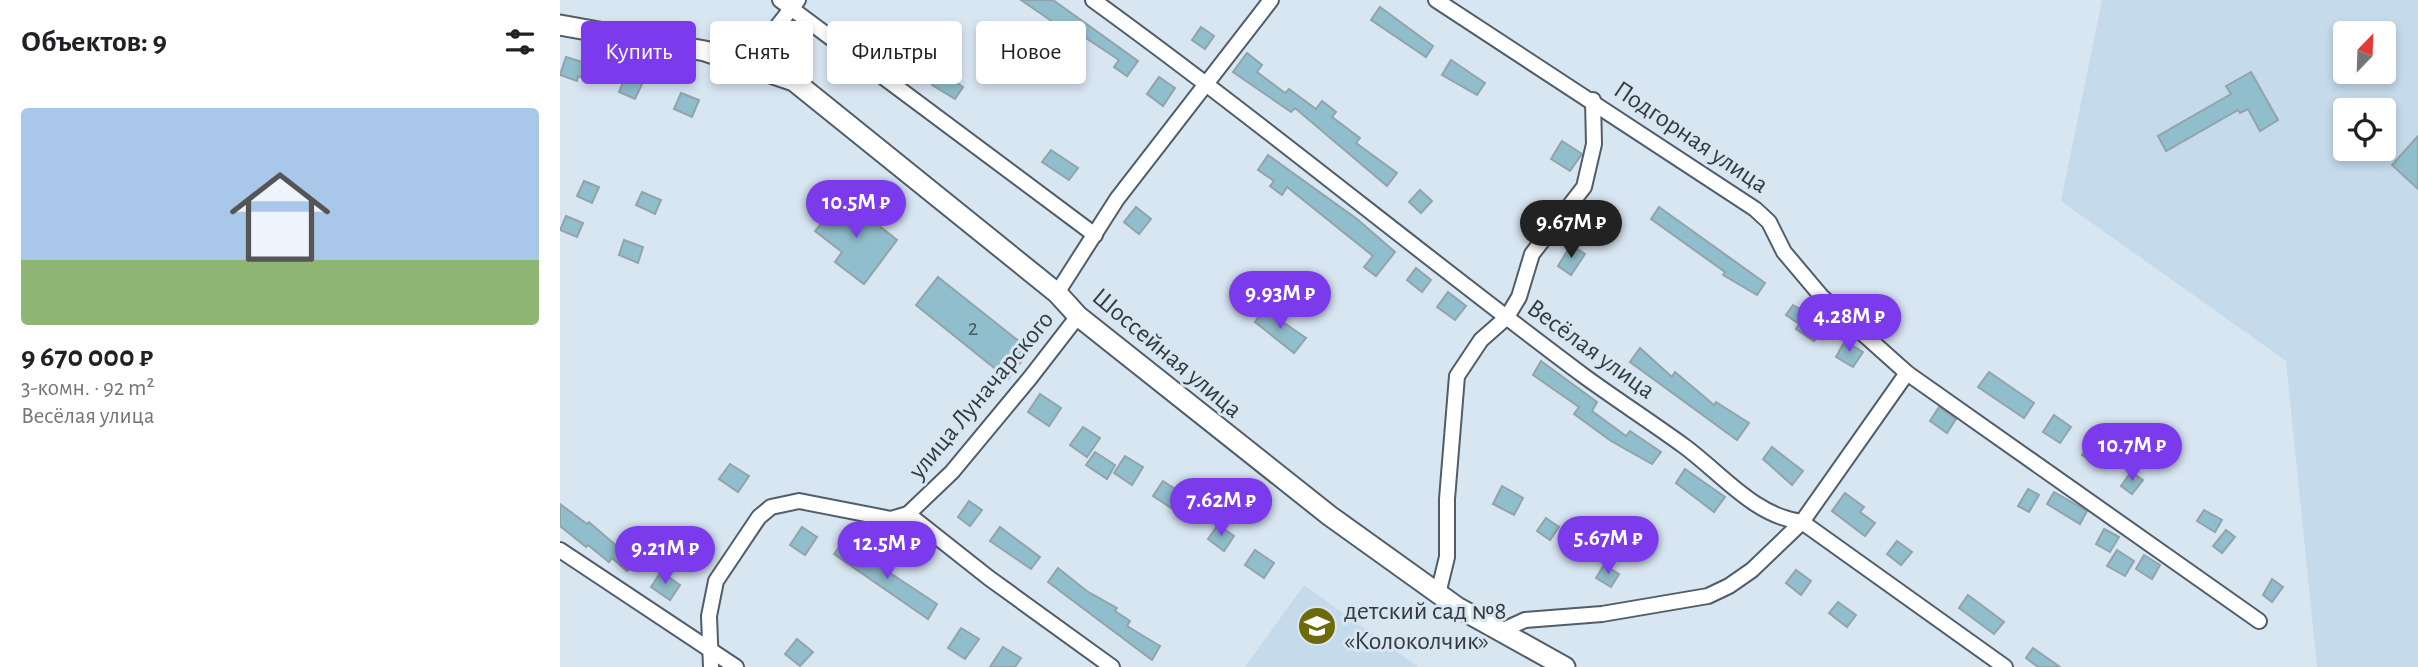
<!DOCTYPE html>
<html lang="ru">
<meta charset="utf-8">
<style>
:root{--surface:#fff;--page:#f6f6f6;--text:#202124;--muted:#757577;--line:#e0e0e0;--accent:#7c3aed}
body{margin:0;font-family:"Alegreya Sans",sans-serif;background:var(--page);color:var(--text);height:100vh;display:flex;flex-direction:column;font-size:26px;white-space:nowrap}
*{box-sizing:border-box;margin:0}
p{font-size:23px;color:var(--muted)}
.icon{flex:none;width:38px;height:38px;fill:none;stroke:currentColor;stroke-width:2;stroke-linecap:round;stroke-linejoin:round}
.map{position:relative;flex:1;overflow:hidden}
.drawer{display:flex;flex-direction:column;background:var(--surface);width:560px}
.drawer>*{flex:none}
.top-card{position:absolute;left:21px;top:21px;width:665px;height:63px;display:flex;gap:14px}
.needle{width:46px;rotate:23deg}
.fabs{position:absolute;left:1773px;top:21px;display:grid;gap:14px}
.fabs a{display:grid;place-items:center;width:63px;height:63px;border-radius:7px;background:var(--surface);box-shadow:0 4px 10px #0003;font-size:35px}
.price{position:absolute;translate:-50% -60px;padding:0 16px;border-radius:24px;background:var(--accent);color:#fff;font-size:23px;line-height:46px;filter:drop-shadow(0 2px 4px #0008)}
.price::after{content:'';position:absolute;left:50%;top:42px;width:21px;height:16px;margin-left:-10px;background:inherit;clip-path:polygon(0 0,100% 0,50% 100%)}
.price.selected{background:#222;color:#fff}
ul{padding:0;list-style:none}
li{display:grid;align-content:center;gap:14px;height:371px;padding:0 21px}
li+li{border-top:2px solid var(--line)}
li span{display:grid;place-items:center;height:217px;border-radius:7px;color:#555}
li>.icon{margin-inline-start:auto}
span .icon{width:126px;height:126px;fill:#fffc;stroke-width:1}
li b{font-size:30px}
h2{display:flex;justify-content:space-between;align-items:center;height:84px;padding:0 21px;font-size:30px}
.chip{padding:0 24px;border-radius:7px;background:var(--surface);box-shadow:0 4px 10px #0003;font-size:24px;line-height:63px}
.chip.selected{background:var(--accent);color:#fff}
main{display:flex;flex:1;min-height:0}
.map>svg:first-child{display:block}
.built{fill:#c5daea;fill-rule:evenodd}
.building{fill:#91becc;stroke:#91a4a9;stroke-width:2}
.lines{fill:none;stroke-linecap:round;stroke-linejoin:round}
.minor-casing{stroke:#515d68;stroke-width:18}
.secondary-casing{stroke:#515d68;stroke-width:23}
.minor{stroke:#fff;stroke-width:14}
.secondary{stroke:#fff;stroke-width:19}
.labels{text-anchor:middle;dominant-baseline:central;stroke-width:6;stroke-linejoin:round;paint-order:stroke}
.number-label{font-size:23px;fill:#4b5b62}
.street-label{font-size:26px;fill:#343a3f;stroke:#d8e6f2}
.poi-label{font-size:26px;fill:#343a3f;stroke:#d8e6f2;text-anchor:start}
</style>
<main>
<section class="drawer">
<h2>Объектов: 9<svg class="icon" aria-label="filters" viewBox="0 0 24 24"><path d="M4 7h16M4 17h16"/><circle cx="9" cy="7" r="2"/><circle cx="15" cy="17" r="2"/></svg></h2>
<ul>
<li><span style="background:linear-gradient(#a9c7e8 70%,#8fb573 0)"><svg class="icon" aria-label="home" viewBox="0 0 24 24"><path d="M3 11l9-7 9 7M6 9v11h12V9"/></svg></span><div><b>9 670 000 ₽</b><p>3-комн. · 92 m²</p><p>Весёлая улица</p></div></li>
</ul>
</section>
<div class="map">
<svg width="1858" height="667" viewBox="0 0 1858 667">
<rect width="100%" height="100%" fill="#d8e6f2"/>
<g class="built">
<path d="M1542,0H1858V667H1757L1726,361L1501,201ZM1785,33H1824V72H1785ZM1785,110H1824V149H1785Z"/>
<path d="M744,585L858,667H685Z"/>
</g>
<g class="building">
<path d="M461,0H493L578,61L567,76L554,67L559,60L506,25L503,29Z"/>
<path d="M820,7L873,46L866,57L811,20Z"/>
<path d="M322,23L336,33L326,46L312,35Z"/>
<path d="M641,27L654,36L645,49L632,40Z"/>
<path d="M687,53L702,65L697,72L725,93L729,89L756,109L762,101L776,112L772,117L800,138L796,143L837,173L827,186L735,108L731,112L673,72Z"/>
<path d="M6,57L41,68L36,83L18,76L17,81L0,75Z"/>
<path d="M891,60L925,83L917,95L882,75Z"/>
<path d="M1691,72L1718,120L1700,131L1688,109L1680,113L1678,110L1606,151L1598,136L1671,94L1666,86Z"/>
<path d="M381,73L403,87L395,99L372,85Z"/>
<path d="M66,75L83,82L75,99L59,92Z"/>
<path d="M599,77L615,88L603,106L587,94Z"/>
<path d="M121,93L139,100L132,117L114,109Z"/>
<path d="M1858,136V189L1832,165Z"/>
<path d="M1002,141L1022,154L1010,171L991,159Z"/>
<path d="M491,150L518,168L509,180L482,162Z"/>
<path d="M708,155L797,219L835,252L816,276L804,267L813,256L727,187L722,195L710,186L714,181L698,170Z"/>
<path d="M24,181L39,187L32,203L17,196Z"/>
<path d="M860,190L872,201L861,213L849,202Z"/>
<path d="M82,192L101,200L95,214L76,205Z"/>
<path d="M283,197L337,240L304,284L275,262L282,252L255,231Z"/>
<path d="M576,207L591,219L579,234L564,222Z"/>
<path d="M1099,207L1205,283L1197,295L1163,275L1165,272L1091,219Z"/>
<path d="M6,216L23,223L17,237L0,230Z"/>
<path d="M64,240L83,247L78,263L59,255Z"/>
<path d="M1011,245L1025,254L1011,275L998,266Z"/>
<path d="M856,268L871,280L862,292L847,280Z"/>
<path d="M378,277L470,350L448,379L356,305Z"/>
<path d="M888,292L906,306L895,320L877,307Z"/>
<path d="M1233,305L1265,323L1254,341L1236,329L1239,324L1226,315Z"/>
<path d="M704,309L746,338L734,353L695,322Z"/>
<path d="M1285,341L1303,352L1293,367L1276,357Z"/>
<path d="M1080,348L1112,377L1115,372L1154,405L1156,402L1189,423L1177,440L1070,362Z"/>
<path d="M981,361L1037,402L1032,411L1066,436L1070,431L1101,452L1092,464L1051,441L1014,414L1019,407L973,375Z"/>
<path d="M1429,372L1474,403L1464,418L1418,387Z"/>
<path d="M480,394L501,408L489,426L468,412Z"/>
<path d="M1379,407L1396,419L1387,433L1370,421Z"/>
<path d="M1494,415L1511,427L1500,443L1483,432Z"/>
<path d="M523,427L540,438L527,457L510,445Z"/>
<path d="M1531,441L1545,451L1536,464L1522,455Z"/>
<path d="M1212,447L1243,471L1232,485L1203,459Z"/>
<path d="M535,452L555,465L547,479L526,465Z"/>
<path d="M565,456L583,467L572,485L554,473Z"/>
<path d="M170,464L189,476L178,492L159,479Z"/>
<path d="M1125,469L1165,497L1154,512L1116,483Z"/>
<path d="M1571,472L1583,480L1572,494L1561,486Z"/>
<path d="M603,481L632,500L622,515L593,496Z"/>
<path d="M942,486L963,498L954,515L933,504Z"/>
<path d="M1468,489L1479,495L1469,512L1458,506Z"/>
<path d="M1494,492L1527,511L1520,524L1487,504Z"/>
<path d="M1285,493L1304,507L1300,512L1315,523L1305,536L1272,511Z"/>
<path d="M409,501L422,510L410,526L398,517Z"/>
<path d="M0,504L27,524L29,522L66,554L67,552L77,560L67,571L52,558L49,562L28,545L26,547L0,526Z"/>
<path d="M1644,510L1662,520L1655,532L1637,521Z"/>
<path d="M986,518L999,527L990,540L977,531Z"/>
<path d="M658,525L674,536L664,551L648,539Z"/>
<path d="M242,527L257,537L245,555L230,545Z"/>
<path d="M440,527L480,557L471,569L430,541Z"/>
<path d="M1544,529L1559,537L1550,552L1536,544Z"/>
<path d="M1666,530L1675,537L1662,553L1653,546Z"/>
<path d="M1337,541L1352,552L1341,565L1327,554Z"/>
<path d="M283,542L377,604L368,619L274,554Z"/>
<path d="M695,550L714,563L704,578L685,565Z"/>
<path d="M1557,550L1574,561L1565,576L1547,566Z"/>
<path d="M1584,555L1600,565L1592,579L1576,569Z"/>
<path d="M1044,565L1059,574L1051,587L1036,578Z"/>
<path d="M498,568L528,592L557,608L555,611L570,621L567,626L600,646L592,660L488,582Z"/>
<path d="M1236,570L1251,581L1241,595L1226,583Z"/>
<path d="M101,572L120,585L110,600L91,587Z"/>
<path d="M1712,579L1723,587L1712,602L1703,595Z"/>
<path d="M1408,595L1444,622L1434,634L1399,608Z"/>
<path d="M1278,602L1296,615L1287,627L1269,613Z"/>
<path d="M401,628L419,639L405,659L388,648Z"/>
<path d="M237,639L253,652L240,666L225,654Z"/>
<path d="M443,647L461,658L455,667H430Z"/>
<path d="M1473,648L1500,667H1478L1466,658Z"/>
</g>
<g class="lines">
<defs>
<g id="minor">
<path d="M220,0L535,235"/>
<path d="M533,0C700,121 859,253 1024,376C1057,400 1091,422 1124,446C1161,473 1194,516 1242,522L1445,667"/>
<path d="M876,0L1195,209L1209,222L1224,252L1262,297L1347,373L1699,621"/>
<path d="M187,65L238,0"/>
<path d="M497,293L557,199L711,0"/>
<path d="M348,514L429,578L552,667"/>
<path d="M0,550L176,667"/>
<path d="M878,594L887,557V499L897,376L921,340L947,317L959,297L972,254L1024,187L1034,144L1033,100"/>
<path d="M941,631L965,620L1042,614L1148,596L1169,586L1192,570L1242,522L1347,373"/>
<path d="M151,667L149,616L156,581L199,517L211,507L239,501L331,519L348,514L392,472L470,378L518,316"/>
</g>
<path id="secondary" d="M0,25L145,51L234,81L497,293L518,316L770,516L897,607L1005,667"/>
</defs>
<use href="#minor" class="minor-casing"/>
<use href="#secondary" class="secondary-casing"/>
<use href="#minor" class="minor"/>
<use href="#secondary" class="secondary"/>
</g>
<defs>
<symbol id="school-disc" viewBox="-11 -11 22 22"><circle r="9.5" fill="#6d6b09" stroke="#d8e6f2"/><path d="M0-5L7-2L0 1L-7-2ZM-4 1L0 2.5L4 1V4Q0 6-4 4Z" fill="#fff"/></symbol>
</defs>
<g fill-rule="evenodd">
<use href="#school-disc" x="735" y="604" width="44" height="44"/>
</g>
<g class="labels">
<g class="number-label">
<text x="413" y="328">2</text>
</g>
<g class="street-label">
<text transform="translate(1131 137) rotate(34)">Подгорная улица</text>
<text transform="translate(1031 349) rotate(36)">Весёлая улица</text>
<text transform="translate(607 353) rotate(40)">Шоссейная улица</text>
<text transform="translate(421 395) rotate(-50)">улица Луначарского</text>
</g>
<g class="poi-label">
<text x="784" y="611">детский сад №8<tspan x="784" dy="30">«Колоколчик»</tspan></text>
</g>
</g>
</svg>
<div class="fabs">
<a><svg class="needle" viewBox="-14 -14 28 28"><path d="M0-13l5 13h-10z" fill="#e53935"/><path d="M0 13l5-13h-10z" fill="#757577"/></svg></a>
<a><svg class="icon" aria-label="locate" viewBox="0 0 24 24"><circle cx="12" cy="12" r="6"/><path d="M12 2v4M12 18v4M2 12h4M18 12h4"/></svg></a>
</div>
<b class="price" style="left:296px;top:240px">10.5M ₽</b>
<b class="price selected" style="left:1011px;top:260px">9.67M ₽</b>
<b class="price" style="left:720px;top:331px">9.93M ₽</b>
<b class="price" style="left:1289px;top:354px">4.28M ₽</b>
<b class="price" style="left:1572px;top:483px">10.7M ₽</b>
<b class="price" style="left:661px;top:538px">7.62M ₽</b>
<b class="price" style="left:1048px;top:576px">5.67M ₽</b>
<b class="price" style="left:327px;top:581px">12.5M ₽</b>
<b class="price" style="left:105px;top:586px">9.21M ₽</b>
<div class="top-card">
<a class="chip selected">Купить</a>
<a class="chip">Снять</a>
<a class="chip">Фильтры</a>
<a class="chip">Новое</a>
</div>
</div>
</main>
